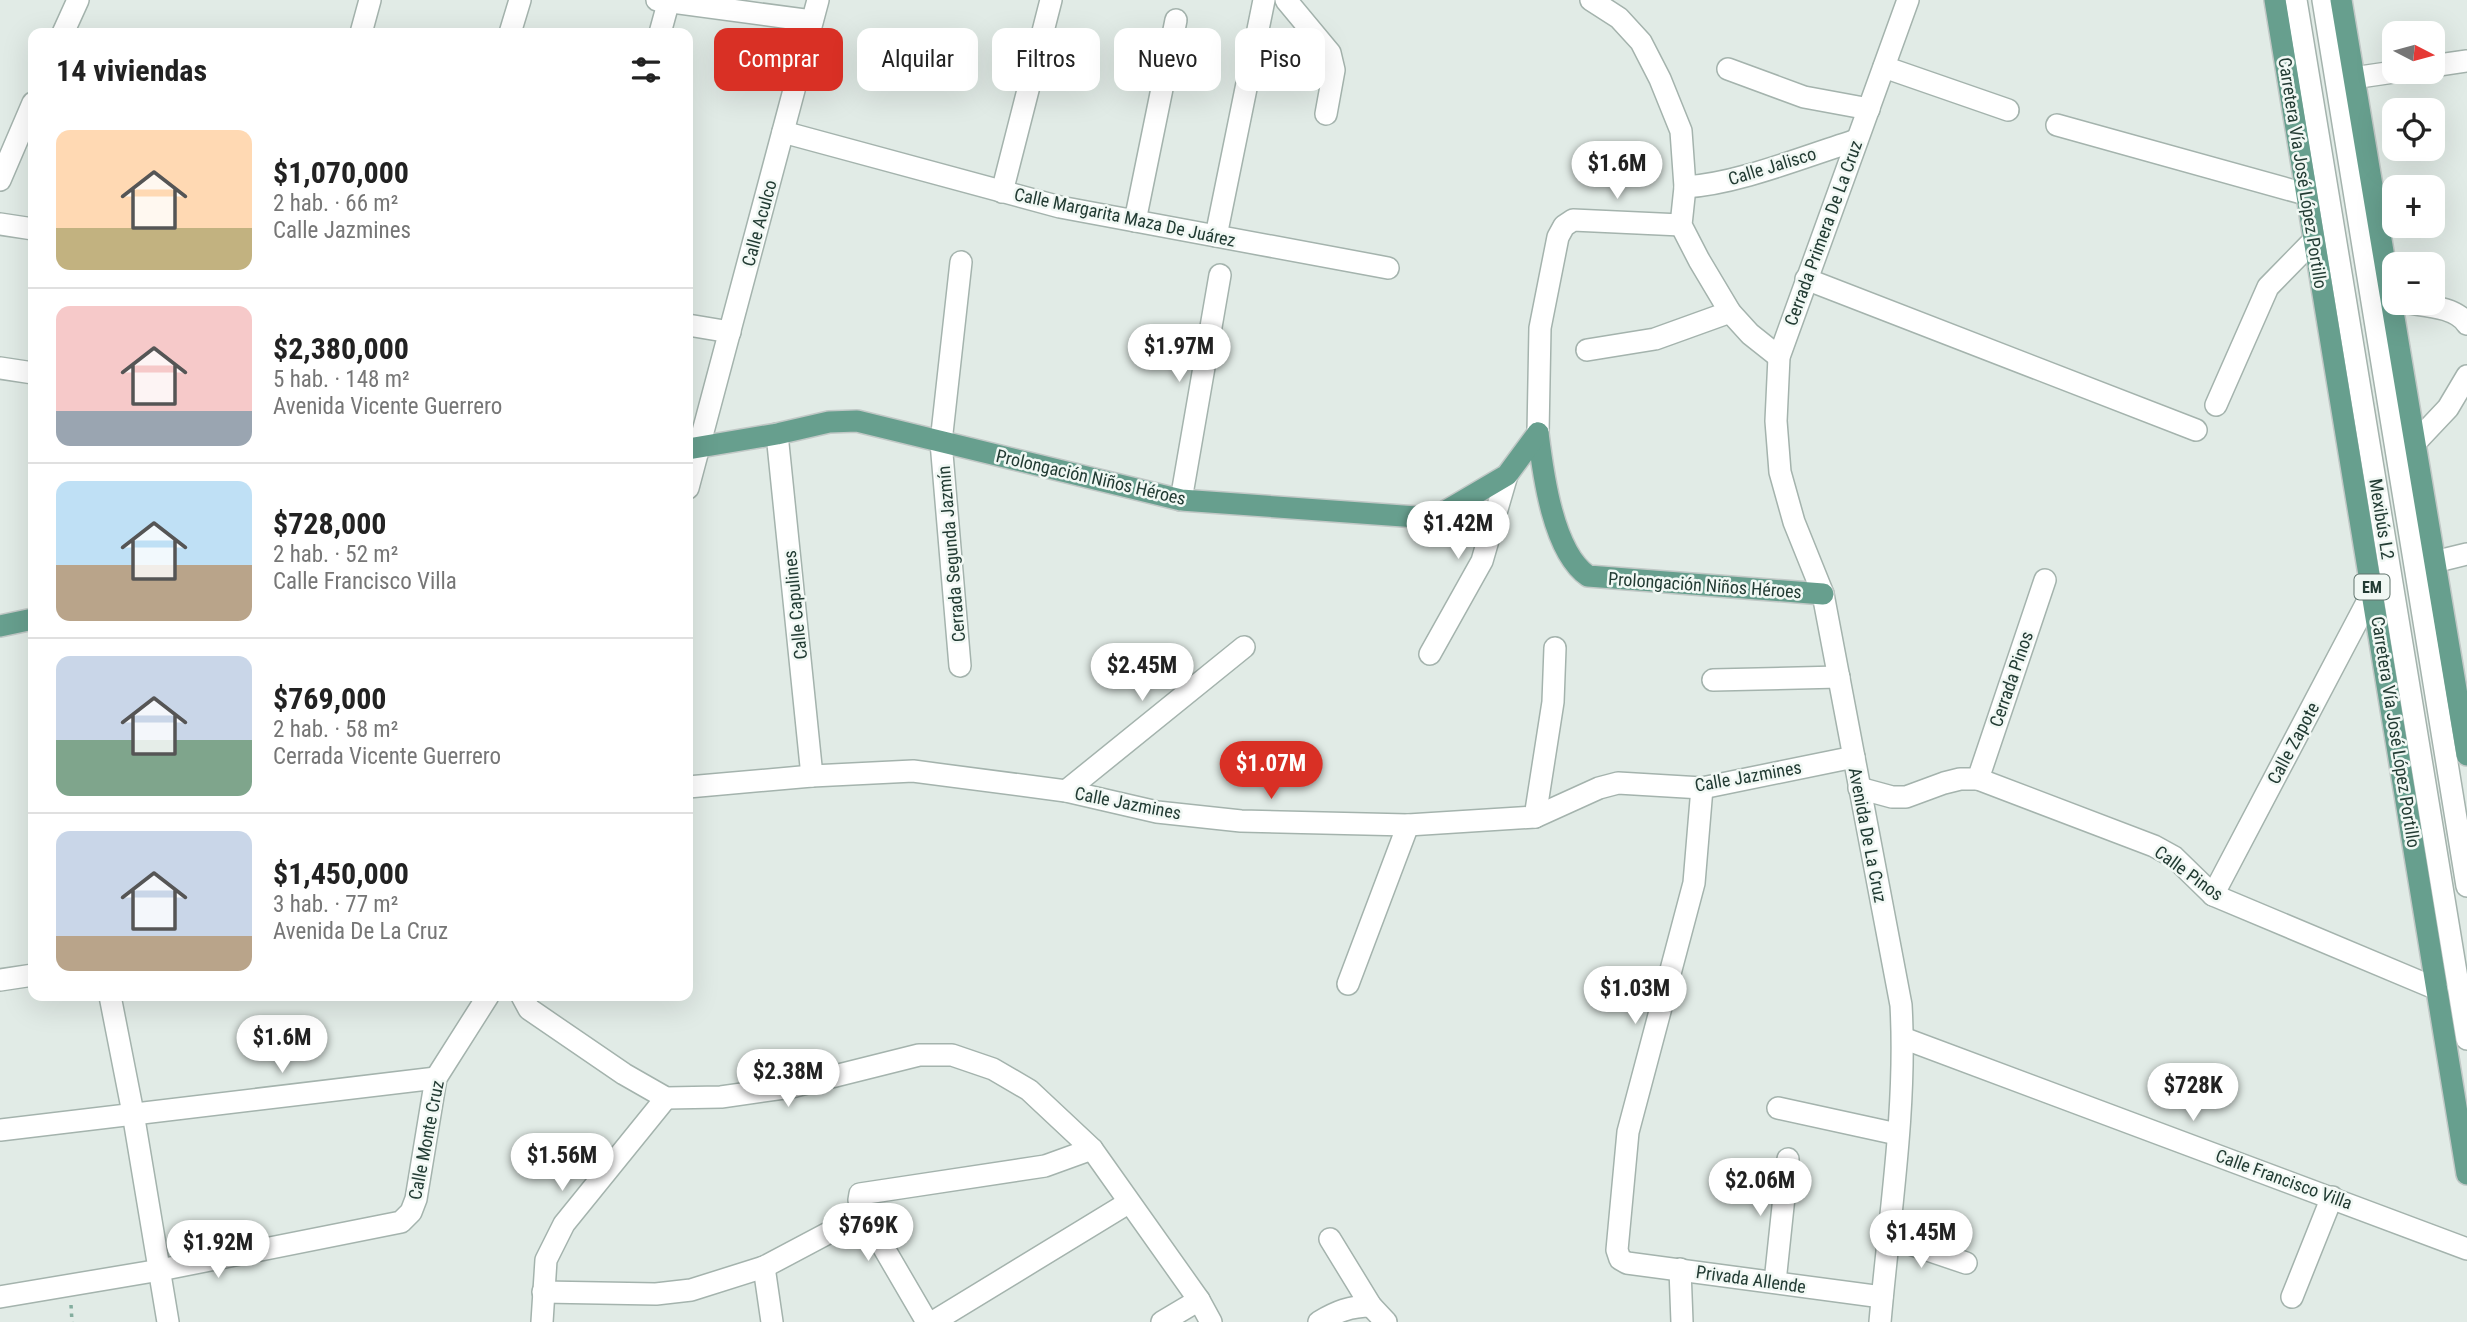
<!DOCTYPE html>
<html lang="es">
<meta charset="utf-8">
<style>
:root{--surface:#fff;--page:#f6f6f6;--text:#222;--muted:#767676;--line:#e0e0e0;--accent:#d93025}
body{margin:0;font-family:"Roboto Condensed",sans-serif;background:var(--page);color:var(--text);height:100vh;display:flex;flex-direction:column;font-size:26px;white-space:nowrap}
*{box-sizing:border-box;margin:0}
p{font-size:23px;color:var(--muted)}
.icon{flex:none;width:38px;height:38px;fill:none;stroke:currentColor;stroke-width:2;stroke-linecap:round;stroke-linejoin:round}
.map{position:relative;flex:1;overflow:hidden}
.side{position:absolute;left:28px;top:28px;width:665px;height:973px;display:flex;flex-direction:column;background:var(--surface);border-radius:14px;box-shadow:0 7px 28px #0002}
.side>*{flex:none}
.banner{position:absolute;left:714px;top:28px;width:665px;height:63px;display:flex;gap:14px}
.needle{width:46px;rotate:96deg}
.controls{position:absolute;left:2382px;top:21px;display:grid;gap:14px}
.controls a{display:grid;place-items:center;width:63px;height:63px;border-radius:14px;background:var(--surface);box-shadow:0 7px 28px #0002;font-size:35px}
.price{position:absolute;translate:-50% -60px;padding:0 16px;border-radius:24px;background:#fff;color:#222;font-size:23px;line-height:46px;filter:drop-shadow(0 2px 4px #0008)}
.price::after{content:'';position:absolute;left:50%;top:42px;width:21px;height:16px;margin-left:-10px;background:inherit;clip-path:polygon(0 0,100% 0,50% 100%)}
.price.current{background:var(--accent);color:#fff}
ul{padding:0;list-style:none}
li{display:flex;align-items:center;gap:21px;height:175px;padding:0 28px}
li+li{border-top:2px solid var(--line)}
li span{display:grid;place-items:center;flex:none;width:196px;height:140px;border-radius:14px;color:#555}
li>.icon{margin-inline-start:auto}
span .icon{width:84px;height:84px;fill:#fffc;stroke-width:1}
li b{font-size:30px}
h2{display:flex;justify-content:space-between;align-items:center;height:84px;padding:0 28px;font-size:30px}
.tag{padding:0 24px;border-radius:14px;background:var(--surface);box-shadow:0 7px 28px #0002;font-size:24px;line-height:63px}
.tag.current{background:var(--accent);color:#fff}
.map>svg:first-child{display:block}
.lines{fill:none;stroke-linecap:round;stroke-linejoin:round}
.minor-casing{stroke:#a4b3ad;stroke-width:24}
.major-casing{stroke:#c1c8c6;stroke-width:24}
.path{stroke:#83ad9e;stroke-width:3.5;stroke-dasharray:3.5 5;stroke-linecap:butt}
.minor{stroke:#fff;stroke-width:21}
.major{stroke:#679f8e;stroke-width:21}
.labels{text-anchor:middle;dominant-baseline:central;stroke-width:5;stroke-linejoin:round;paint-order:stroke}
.shield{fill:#f1f8f4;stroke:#60746d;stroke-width:2}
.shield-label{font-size:16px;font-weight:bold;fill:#223b33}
.street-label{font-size:18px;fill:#223b33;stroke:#f1f8f4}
</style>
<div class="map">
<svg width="2467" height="1322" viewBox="0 0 2467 1322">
<rect width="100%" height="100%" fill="#e1ebe6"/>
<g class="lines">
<defs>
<g id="minor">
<path d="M657,0L812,21"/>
<path d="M1286,0L1330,53L1334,70L1326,114"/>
<path d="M1591,0L1619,18L1641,42L1660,79L1681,131L1685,187L1681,225L1699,260L1730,312L1750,334L1779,357"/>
<path d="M2296,0L2467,1039"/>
<path d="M2323,0L2467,886"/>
<path d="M63,33L78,0"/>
<path d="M361,33L370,0"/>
<path d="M510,33L520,0"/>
<path d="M660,33L669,0"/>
<path d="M2432,66L2467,61"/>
<path d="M1884,67L2008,110"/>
<path d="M1728,69L1804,97L1869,109"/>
<path d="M2353,78L2394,72"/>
<path d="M2057,125L2305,194"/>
<path d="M783,132L1060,207L1388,268"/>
<path d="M0,180L33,103"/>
<path d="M1685,187C1738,184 1805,156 1857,140"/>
<path d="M1002,192L1051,0"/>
<path d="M1135,221L1176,20"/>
<path d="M0,224L33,229"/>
<path d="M1216,236L1264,0"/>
<path d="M1806,279L2196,430"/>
<path d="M2408,303C2427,306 2456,307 2467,324"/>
<path d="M688,325L730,332"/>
<path d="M1587,350L1655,339L1730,312"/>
<path d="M0,368L33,373"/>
<path d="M2216,405L2268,287L2313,241"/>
<path d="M1538,433L1540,328L1558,237L1564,226L1573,220L1681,225"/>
<path d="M777,434L812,776"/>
<path d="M2414,444L2448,408L2467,376"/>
<path d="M688,488L818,0"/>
<path d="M1181,500L1220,275"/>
<path d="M2434,562L2467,554"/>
<path d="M1430,654L1482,561L1507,475"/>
<path d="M960,666L941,442L961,262"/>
<path d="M1713,680L1839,677"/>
<path d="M1978,779L2045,580"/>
<path d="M688,787L812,776L913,771L1066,791L1157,812L1241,821L1408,825L1535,817L1599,788L1618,783L1702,788L1854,757"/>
<path d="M1702,788L1694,883L1628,1132L1617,1250L1620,1259L1627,1263L1882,1297"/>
<path d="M1859,788L1892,797H1906L1944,783L1960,779H1978L2154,846L2174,857L2213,895L2437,989"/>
<path d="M1066,791L1244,647"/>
<path d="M1535,817L1553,702L1555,648"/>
<path d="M2213,895L2373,591"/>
<path d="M0,980L33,975"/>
<path d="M1348,984L1408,825"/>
<path d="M110,996L133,1113L168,1322"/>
<path d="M522,996L529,1009L624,1074L666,1098L721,1097L791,1087L919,1055H952L993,1069L1029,1090L1092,1149L1199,1300L1211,1322"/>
<path d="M1903,1038L2467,1249"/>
<path d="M1778,1108L1897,1134"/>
<path d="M0,1130L436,1078"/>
<path d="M1889,1237L1966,1263"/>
<path d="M1330,1239L1371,1306L1386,1322"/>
<path d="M764,1267L772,1322"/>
<path d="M1680,1269L1682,1322"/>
<path d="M1775,1282L1788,1159"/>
<path d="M543,1292L656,1294L691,1290L764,1267L864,1214"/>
<path d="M0,1297L160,1270L401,1222L411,1212L416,1199L436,1078L488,996"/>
<path d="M2292,1297L2332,1197"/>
<path d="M542,1322L546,1260L564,1224L666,1098"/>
<path d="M927,1322L864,1214L859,1200L860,1194L1045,1166L1092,1149"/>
<path d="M933,1322L1128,1203"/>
<path d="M1162,1322L1199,1300"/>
<path d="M1319,1322C1336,1312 1350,1306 1371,1306"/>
<path d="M1880,1322C1889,1218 1907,1109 1901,1005L1823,594L1794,522L1780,472L1776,421L1779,357L1908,0"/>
</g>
<g id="major">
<path d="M2275,0L2467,1174"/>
<path d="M2341,0L2467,755"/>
<path d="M1538,433C1543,474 1553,552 1588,576L1823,594"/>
<path d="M688,449L777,434L829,422L857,421L1181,500L1417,517L1439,515L1507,475L1538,433"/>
<path d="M0,626L33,619"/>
</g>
</defs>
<use href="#minor" class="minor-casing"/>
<use href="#major" class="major-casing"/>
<path class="path" d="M71,1305L72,1322"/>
<use href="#minor" class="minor"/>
<use href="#major" class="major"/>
</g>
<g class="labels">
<rect class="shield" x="2354.5" y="574.5" width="35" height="25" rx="5"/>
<g class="shield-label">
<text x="2372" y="587">EM</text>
</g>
<g class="street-label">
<text transform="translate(1772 166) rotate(-17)">Calle Jalisco</text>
<text transform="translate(2303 173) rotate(81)">Carretera Vía José López Portillo</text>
<text transform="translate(1125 217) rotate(12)">Calle Margarita Maza De Juárez</text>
<text transform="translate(759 223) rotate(-75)">Calle Aculco</text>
<text transform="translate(1823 233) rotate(-70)">Cerrada Primera De La Cruz</text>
<text transform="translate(1091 477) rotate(13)">Prolongación Niños Héroes</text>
<text transform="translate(2382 519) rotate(81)">Mexibús L2</text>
<text transform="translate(951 554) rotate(-95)">Cerrada Segunda Jazmín</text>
<text transform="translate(1705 585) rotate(4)">Prolongación Niños Héroes</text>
<text transform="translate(795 605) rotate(-96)">Calle Capulines</text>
<text transform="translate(2011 679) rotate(-71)">Cerrada Pinos</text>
<text transform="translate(2396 732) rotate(81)">Carretera Vía José López Portillo</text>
<text transform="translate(2293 743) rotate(-62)">Calle Zapote</text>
<text transform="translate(1748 776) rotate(-10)">Calle Jazmines</text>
<text transform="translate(1128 803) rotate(11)">Calle Jazmines</text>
<text transform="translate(1868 835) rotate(79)">Avenida De La Cruz</text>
<text transform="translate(2189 873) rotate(36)">Calle Pinos</text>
<text transform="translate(426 1140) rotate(-79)">Calle Monte Cruz</text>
<text transform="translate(2284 1179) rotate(20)">Calle Francisco Villa</text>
<text transform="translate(1751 1279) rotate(8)">Privada Allende</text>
</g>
</g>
</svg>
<div class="controls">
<a><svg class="needle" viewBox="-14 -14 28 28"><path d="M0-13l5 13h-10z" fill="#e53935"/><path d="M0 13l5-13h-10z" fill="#767676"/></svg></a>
<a><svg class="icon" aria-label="locate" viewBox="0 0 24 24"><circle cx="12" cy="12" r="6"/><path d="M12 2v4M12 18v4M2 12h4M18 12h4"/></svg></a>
<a>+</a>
<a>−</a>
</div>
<b class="price" style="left:1617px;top:201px">$1.6M</b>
<b class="price" style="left:1179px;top:384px">$1.97M</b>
<b class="price" style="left:1458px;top:561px">$1.42M</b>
<b class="price" style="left:1142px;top:703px">$2.45M</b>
<b class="price current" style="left:1271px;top:801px">$1.07M</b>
<b class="price" style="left:1635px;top:1026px">$1.03M</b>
<b class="price" style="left:282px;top:1075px">$1.6M</b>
<b class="price" style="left:788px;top:1109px">$2.38M</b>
<b class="price" style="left:2193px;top:1123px">$728K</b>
<b class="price" style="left:562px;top:1193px">$1.56M</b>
<b class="price" style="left:1760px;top:1218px">$2.06M</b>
<b class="price" style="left:868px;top:1263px">$769K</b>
<b class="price" style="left:1921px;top:1270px">$1.45M</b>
<b class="price" style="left:218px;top:1280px">$1.92M</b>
<div class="banner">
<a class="tag current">Comprar</a>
<a class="tag">Alquilar</a>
<a class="tag">Filtros</a>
<a class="tag">Nuevo</a>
<a class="tag">Piso</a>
</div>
<section class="side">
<h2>14 viviendas<svg class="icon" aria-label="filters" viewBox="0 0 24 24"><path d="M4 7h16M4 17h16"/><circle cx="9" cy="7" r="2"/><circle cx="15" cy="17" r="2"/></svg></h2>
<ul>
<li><span style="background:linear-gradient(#ffd9b3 70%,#c2b280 0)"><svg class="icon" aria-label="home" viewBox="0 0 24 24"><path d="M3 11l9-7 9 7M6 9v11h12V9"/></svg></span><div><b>$1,070,000</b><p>2 hab. · 66 m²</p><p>Calle Jazmines</p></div></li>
<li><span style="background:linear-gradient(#f6c9c9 75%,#9aa5b1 0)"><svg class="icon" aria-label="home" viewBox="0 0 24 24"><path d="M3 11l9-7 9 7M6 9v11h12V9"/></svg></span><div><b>$2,380,000</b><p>5 hab. · 148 m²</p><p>Avenida Vicente Guerrero</p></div></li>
<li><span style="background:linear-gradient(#bfe0f5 60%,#b9a48a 0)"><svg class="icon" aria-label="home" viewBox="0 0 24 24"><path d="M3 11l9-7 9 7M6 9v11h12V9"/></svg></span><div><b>$728,000</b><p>2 hab. · 52 m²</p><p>Calle Francisco Villa</p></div></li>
<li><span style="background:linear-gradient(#c9d6e8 60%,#7fa58c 0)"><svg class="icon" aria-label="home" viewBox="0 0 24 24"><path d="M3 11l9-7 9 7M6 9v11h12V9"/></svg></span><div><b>$769,000</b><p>2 hab. · 58 m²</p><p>Cerrada Vicente Guerrero</p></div></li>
<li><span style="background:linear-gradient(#c9d6e8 75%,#b9a48a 0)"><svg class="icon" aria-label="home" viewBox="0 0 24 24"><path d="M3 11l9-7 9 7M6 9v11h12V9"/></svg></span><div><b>$1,450,000</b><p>3 hab. · 77 m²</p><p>Avenida De La Cruz</p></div></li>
</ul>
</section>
</div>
